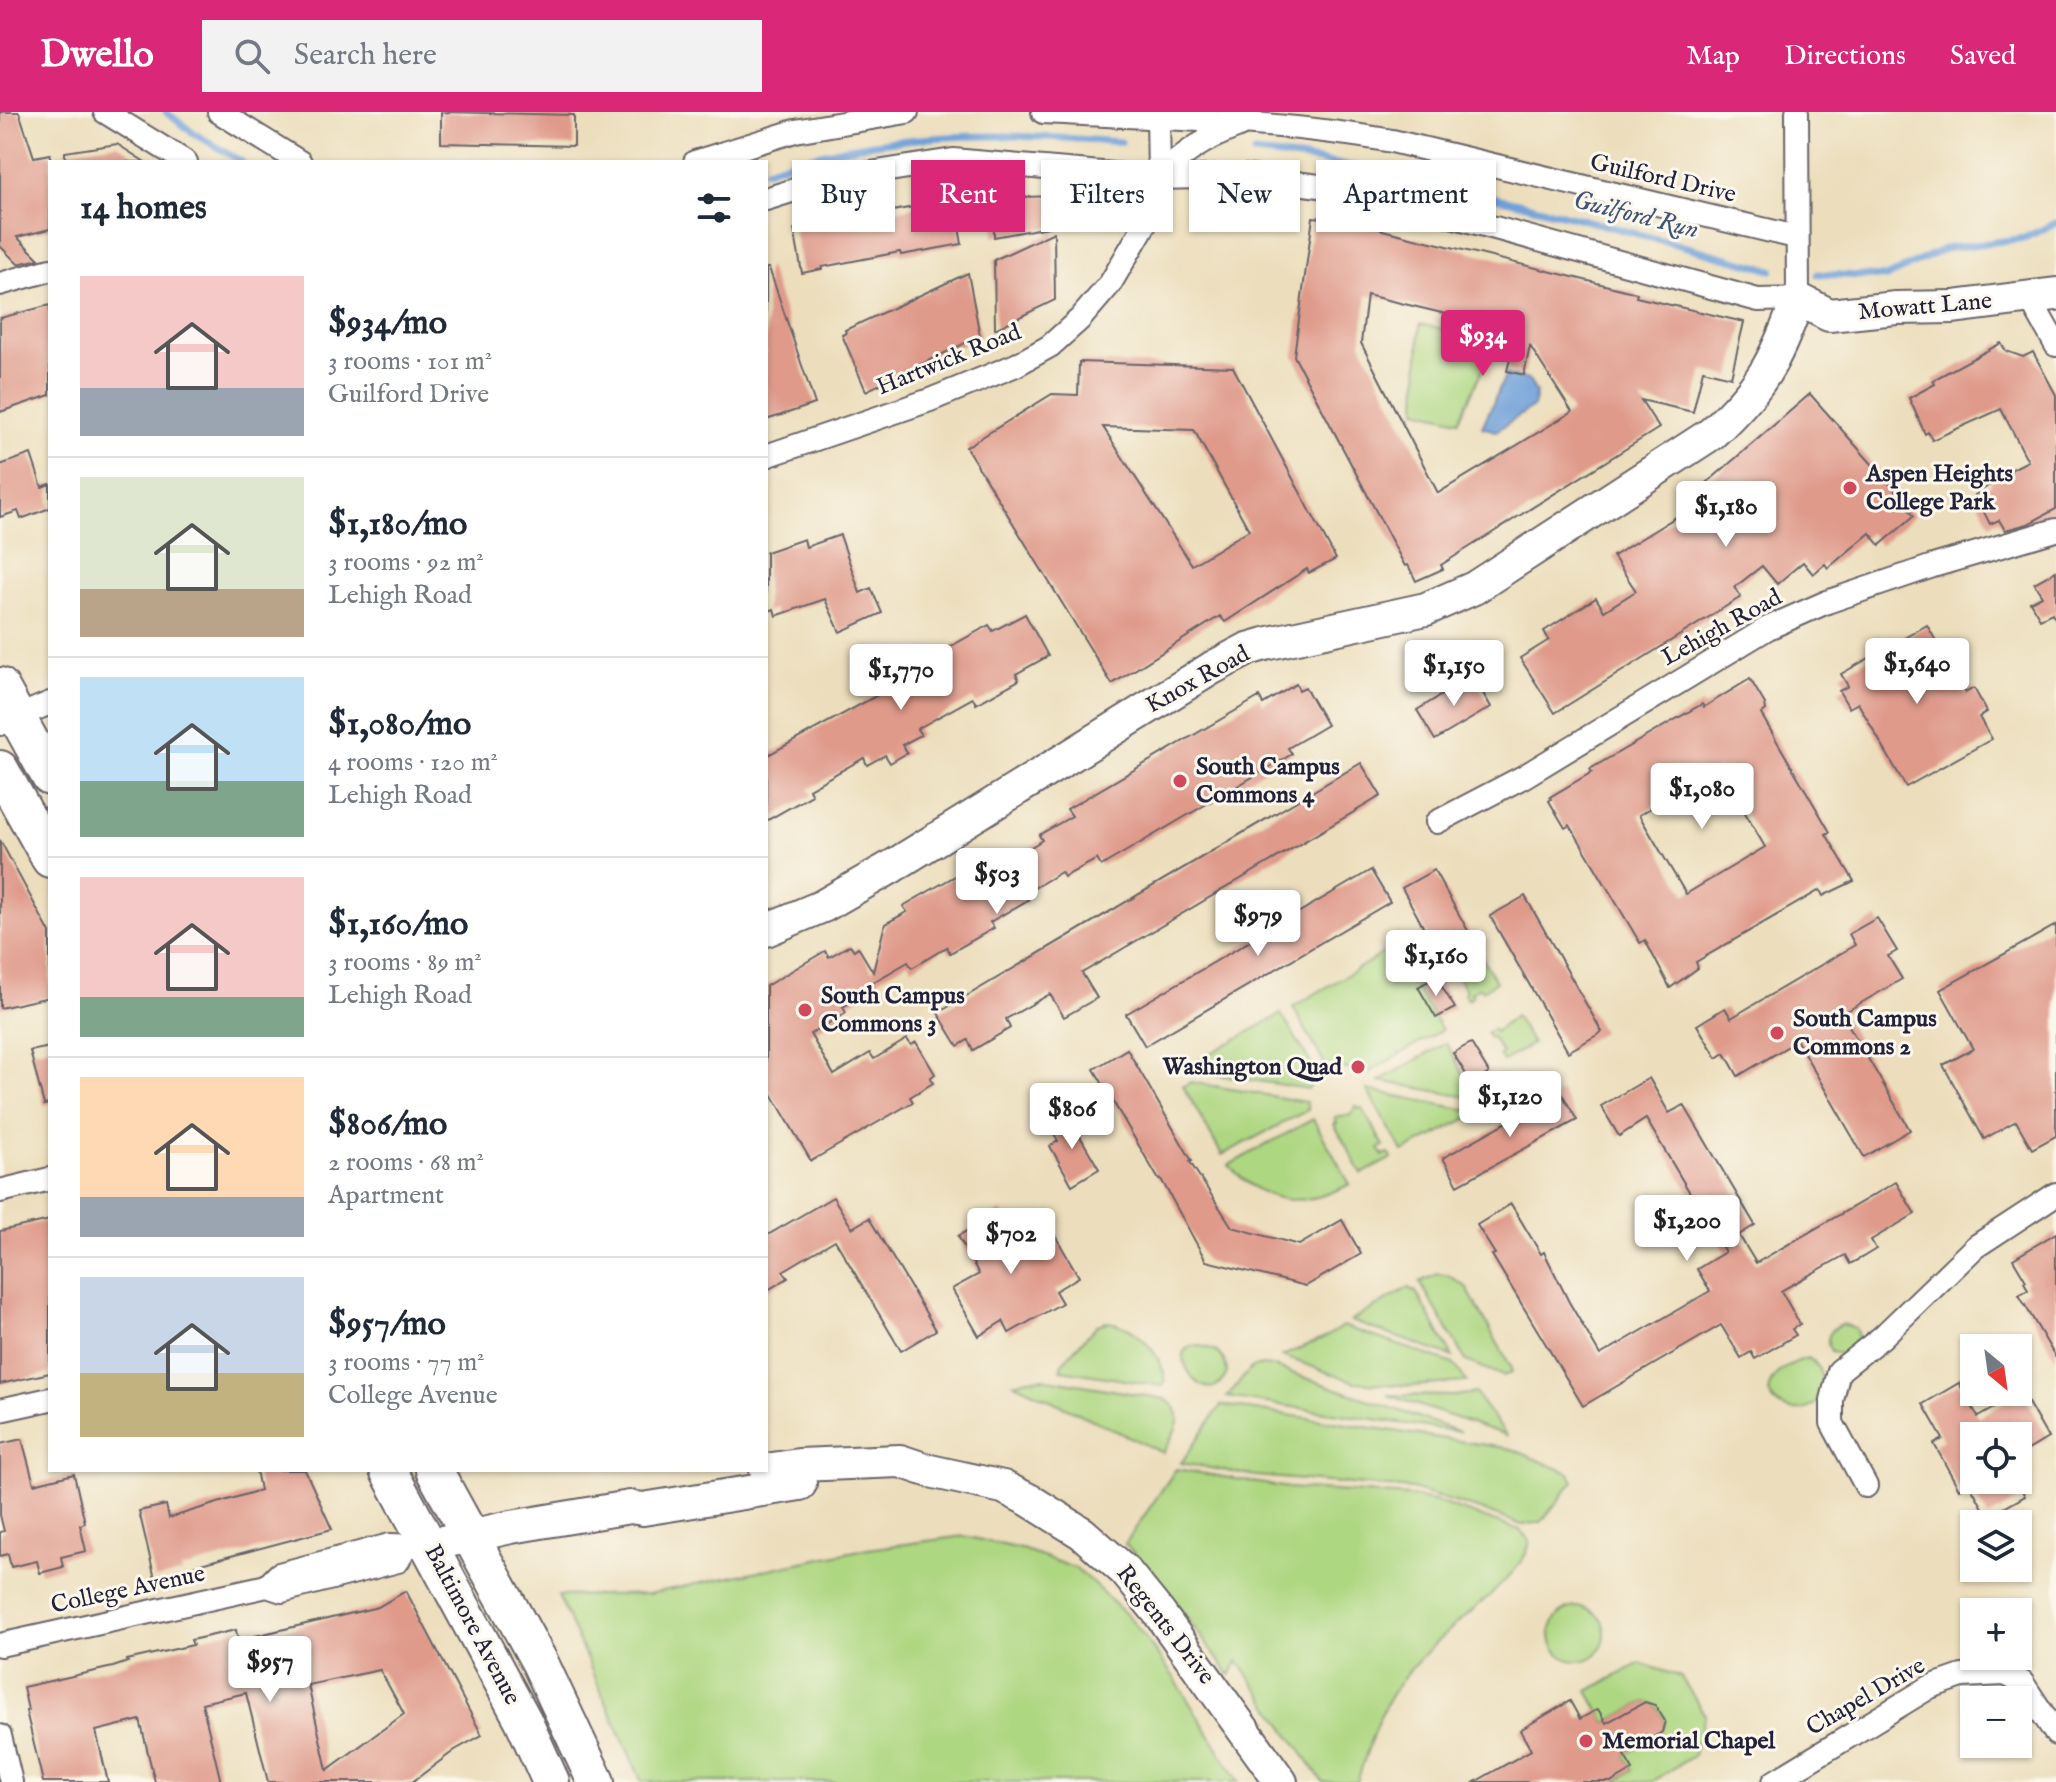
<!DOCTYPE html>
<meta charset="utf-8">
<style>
:root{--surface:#fff;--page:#f2f2f3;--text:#1f2937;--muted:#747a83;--line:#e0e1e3;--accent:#db2777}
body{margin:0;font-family:"IM FELL English",serif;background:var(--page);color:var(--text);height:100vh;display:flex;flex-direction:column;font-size:30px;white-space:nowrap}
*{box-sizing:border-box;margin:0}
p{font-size:26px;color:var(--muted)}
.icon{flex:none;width:44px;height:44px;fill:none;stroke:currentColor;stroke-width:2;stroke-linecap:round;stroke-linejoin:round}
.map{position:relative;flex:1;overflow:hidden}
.details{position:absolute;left:48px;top:48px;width:720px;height:1312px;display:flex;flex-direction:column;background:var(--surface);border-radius:0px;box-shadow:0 2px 6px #0004}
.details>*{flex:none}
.hud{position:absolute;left:792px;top:48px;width:760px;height:72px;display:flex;gap:16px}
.needle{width:52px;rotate:151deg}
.tools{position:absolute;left:1960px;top:1222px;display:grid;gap:16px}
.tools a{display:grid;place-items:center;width:72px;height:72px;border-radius:0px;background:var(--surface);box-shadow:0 2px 6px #0004;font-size:40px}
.price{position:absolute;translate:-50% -68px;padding:0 18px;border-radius:8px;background:#fff;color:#222;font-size:26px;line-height:52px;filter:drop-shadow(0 2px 4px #0008)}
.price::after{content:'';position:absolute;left:50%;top:48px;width:24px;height:18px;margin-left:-12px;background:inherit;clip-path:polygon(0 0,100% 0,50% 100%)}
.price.selected{background:var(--accent);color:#fff}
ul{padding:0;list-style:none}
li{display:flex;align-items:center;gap:24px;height:200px;padding:0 32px}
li+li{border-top:2px solid var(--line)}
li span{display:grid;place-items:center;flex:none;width:224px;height:160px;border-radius:0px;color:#555}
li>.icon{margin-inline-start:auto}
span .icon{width:96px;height:96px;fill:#fffc;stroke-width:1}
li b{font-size:34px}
h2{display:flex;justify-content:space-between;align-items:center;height:96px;padding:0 32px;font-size:34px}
.pill{padding:0 28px;border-radius:0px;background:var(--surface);box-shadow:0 2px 6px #0004;font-size:28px;line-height:72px}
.pill.selected{background:var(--accent);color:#fff}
header{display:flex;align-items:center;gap:48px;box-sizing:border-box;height:112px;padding:0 40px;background:var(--accent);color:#fff}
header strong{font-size:38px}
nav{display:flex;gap:44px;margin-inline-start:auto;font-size:28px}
.search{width:560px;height:72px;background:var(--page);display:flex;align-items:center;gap:20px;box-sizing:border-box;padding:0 28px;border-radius:0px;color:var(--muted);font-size:30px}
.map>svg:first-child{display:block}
.green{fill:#aed781;stroke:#687c5e;stroke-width:2}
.water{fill:#6d9fd8;stroke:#48608a;stroke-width:2}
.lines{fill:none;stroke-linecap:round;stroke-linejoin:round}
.stream{stroke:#6d9fd8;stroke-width:7}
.building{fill:#df9a8a;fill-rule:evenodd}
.street-casing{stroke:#696468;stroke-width:26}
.secondary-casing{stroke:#696468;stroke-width:36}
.primary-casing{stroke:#696468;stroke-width:40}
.street{stroke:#fff;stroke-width:22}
.secondary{stroke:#fff;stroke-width:32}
.primary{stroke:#fff;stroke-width:36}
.poi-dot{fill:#d1495b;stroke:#fbf7ec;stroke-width:3}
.labels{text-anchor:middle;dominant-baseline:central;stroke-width:6;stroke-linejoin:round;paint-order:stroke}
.street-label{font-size:24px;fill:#22223b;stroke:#fbf7ec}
.poi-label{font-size:24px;font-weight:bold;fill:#22223b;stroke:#fbf7ec;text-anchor:start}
.water-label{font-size:26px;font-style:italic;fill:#40547a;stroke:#fbf7ec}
</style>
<header>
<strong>Dwello</strong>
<div class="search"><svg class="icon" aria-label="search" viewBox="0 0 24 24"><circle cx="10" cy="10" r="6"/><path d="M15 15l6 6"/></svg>Search here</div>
<nav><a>Map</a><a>Directions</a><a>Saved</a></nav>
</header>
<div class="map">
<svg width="2056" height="1670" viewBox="0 0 2056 1670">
<rect width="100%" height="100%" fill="#fbf7ec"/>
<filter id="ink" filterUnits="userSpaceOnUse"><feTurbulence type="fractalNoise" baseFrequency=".0125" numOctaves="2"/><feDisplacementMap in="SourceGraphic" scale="16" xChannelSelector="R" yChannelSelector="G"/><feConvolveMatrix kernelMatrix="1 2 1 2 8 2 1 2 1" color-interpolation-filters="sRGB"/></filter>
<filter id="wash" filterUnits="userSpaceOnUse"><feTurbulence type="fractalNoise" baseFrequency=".006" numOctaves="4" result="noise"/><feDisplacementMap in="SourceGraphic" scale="32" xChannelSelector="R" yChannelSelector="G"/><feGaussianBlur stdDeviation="1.8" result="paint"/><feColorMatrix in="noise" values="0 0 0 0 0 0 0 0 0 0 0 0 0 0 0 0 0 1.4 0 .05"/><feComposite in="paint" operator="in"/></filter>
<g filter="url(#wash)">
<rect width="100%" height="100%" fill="#ecdebc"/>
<g class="green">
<path d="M1420,212L1496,229L1459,308L1417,298Z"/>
<path d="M1399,832C1417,835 1422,851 1430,865L1415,875L1442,918L1360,965C1352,955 1339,954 1328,958L1293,895Z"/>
<path d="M1480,842L1496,870L1482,878L1480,875L1471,880L1473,884L1467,887L1464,881L1466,879L1457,863H1454L1451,858Z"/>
<path d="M1281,902L1318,963L1308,977L1193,959L1190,953Z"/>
<path d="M1515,904L1532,932L1503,949L1499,943L1502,941L1492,925L1489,926L1486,921L1492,917L1495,920Z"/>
<path d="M1446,931L1470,974L1490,964L1500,981L1478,993L1474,987L1463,984L1379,969Z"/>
<path d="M1191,970L1306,990L1308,998L1222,1043L1183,974Z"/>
<path d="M1367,978L1472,999L1474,1003L1403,1040Z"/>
<path d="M1356,994L1359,997L1362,996L1384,1034L1379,1037L1383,1044L1389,1042L1392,1046L1362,1062L1334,1012L1337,1011L1335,1006L1350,1003Z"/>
<path d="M1313,1007L1350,1072C1304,1096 1265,1095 1229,1053Z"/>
<path d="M1438,1162L1450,1164L1466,1175L1512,1257L1511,1261L1503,1264L1466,1249L1420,1170Z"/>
<path d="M1408,1176L1416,1180L1453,1245L1351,1209Z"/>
<path d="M1107,1210C1137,1213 1161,1241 1166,1270L1162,1274L1061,1258L1062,1251L1097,1213Z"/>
<path d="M1842,1212L1855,1216L1858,1224L1848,1239L1841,1242L1831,1240C1824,1228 1829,1217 1842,1212Z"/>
<path d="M1343,1214L1454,1252L1467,1270L1412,1274L1355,1270L1282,1244L1324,1226Z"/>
<path d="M1192,1234C1211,1233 1226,1241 1227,1261C1212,1293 1185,1266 1183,1242L1186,1237Z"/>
<path d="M1808,1246C1826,1255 1823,1275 1816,1291C1792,1313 1744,1281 1785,1256C1793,1251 1799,1248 1808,1246Z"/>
<path d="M1261,1253L1272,1254L1460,1320L1227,1285L1251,1256Z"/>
<path d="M1042,1266L1165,1287C1190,1302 1174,1321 1163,1341L1014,1271L1028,1267Z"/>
<path d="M1475,1281L1506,1323L1388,1283L1453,1284Z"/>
<path d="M1221,1293L1512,1337L1569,1361L1574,1369L1541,1410L1522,1413L1487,1400L1412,1377L1256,1364L1181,1351Z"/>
<path d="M1176,1357L1288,1376L1409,1384L1434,1389L1520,1418L1530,1429C1525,1461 1467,1501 1444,1523C1427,1539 1411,1555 1398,1573C1377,1601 1368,1638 1357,1670H1323L1238,1549L1230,1563L1167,1480L1125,1432Z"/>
<path d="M964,1424L1025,1438L1077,1457L1130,1506L1173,1564L1239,1670H642L558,1484L648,1482L860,1438Z"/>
<circle cx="1578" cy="1522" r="27"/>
<path d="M1640,1551L1681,1565L1705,1603L1694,1643L1652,1670H1616L1633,1658L1624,1643L1661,1620L1665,1609L1655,1593L1645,1590L1606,1611L1588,1579Z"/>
</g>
<path class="water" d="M1506,262L1529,268L1536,281L1533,295L1496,319L1482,315Z"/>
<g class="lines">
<g class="stream">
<path d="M166,0L192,20L242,50"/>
<path d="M1254,41C1344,49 1430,70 1518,91C1603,112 1687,135 1772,158"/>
<path d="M766,58C879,18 1003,20 1121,30"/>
<path d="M1818,162L1886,165L1944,137L2024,126L2056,111"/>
</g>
</g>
<g id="blocks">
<g class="building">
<path d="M0,0H19L34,45L50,42V117L17,125L39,147L18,152L0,134Z"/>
<path d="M441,0L574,3V34L441,31Z"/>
<path d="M117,32L145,50H65V40Z"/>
<path d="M1054,84V114L994,125V86Z"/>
<path d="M954,87L962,132L901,143L900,140L822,155V157L802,161L794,117L813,114V110L892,95L893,99Z"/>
<path d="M1313,105L1342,108L1637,181L1636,185L1744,210L1731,265L1703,258L1693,300L1641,288L1659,316L1441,453L1443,457L1416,469L1408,453L1405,454L1294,244ZM1367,183L1517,219L1507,259L1524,263L1530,234L1572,300L1438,381L1361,231Z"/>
<path d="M1054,120L1055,188L995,217L994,148Z"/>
<path d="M766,156H769L815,292L766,308Z"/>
<path d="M968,161L980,224L866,279L842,223L846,221L845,218Z"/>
<path d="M50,193V283L0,300V206Z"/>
<path d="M2001,231L2006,239L2023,245L2033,240L2056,283V397L2028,412L2005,418L1999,408L1990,412L1975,383L1991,372L1989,369L2028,349L2001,297L1932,328L1928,320L1925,322L1909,286L1935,272L1933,268Z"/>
<path d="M1079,250L1233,255L1336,447L1309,461L1307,457L1225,510L1220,504L1112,572L966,335L1052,282L1078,283ZM1103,315L1194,318L1249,418L1192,453Z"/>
<path d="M1810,282L1895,378L1914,404L1880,433L1870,421L1828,456L1825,452L1813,462L1803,450L1777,472L1762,454L1735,475L1741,485L1555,601L1520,546L1549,528L1544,519L1596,486L1604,499L1636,479L1613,444L1710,384L1702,375Z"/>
<path d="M31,342L42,375L50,372V396L21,407L18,399L0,405V353Z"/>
<path d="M840,423L860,481L871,476L882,501L840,520L825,487L776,504L774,497L766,500V440L804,427L806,435Z"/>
<path d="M2056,459V508L2052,501L2040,507L2030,490L2042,484L2034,471Z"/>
<path d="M1025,502L1048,544L1016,562L1019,568L976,592L973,586L917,617L921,623L902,633L907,641L890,651L885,643L867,653L864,646L809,677L812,683L766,709V644L949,544L946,537L989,513L993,519Z"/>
<path d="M1927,513L1965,581L1974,576L1987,600L1979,605L1992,627L1906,675L1858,591L1849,596L1839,579L1848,574L1841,562Z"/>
<path d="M1473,564L1491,595L1435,628L1417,598Z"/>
<path d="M1750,567L1765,592L1766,598L1761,602L1830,720L1826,722L1854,769L1823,784L1820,778L1696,850L1698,856L1670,876L1645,828L1640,831L1570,713L1565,716L1549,689L1551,687L1550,685L1592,660L1590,657L1702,592L1704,595ZM1719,656L1765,735L1686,782L1639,703Z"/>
<path d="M1296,572L1299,578L1305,575L1327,613L1288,636L1292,642L1101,754L1097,747L1064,765L1061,760L1024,782L1028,788L990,810L994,816L950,841L947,835L912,856L908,850L872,871L875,877L843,895L846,901L810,922L834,963L870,941L874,947L907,927L911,933L916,930L935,962L930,966L933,971L910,985L913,990L811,1049L766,972V874L825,839L829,845L850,833L854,838L858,835L873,860L885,812L907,800L903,794L976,752L979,757L1002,743L1005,750L1036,732L1042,728L1039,723L1072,704L1067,697L1259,585L1263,592Z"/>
<path d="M1361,651L1381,684L1082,861L1097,886L1064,905L1050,882L1006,907L1010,916L973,938L968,928L958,934L938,901Z"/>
<path d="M0,728L50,821V885L0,896Z"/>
<path d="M1371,758L1390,790L1145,934L1126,902Z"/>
<path d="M1434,758L1471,824L1438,842L1402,776Z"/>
<path d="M1525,784L1602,920L1568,940L1490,804Z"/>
<path d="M1877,806L1897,839L1888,844L1902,867L1842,902L1910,1018L1864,1045L1797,929L1738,964L1725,941L1717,946L1697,913L1725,896L1731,906L1855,833L1849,822Z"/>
<path d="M2056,813V1024L2032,1037L2016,1009L1984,1027L1943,953L1973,937L1940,878Z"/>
<path d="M1436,865L1455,896L1436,906L1418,875Z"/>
<path d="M1471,931L1489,961L1472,972L1453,941Z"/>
<path d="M50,935V992L44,993L30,939Z"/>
<path d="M1127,937L1192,1049L1190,1050L1232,1115L1299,1133L1342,1108L1361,1142L1306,1174L1206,1149L1161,1067L1159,1068L1094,957Z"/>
<path d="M1649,966L1669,1001L1684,993L1755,1113L1739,1123L1756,1151L1896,1070L1915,1102L1871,1128L1876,1137L1863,1145L1850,1152L1845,1143L1781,1179L1800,1212L1792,1217L1796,1223L1755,1247L1751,1240L1741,1246L1721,1213L1583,1294L1492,1143L1495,1142L1477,1113L1511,1092L1541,1142L1544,1140L1569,1190L1600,1243L1710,1179L1697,1157L1725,1140L1646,1007L1619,1024L1601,994Z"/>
<path d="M1561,980L1577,1008L1458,1073L1443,1046Z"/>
<path d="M1067,1002L1099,1057L1072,1073L1050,1034L1058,1029L1049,1013Z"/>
<path d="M833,1085L852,1116L869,1106L936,1218L901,1239L835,1128L783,1159L788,1166L766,1179V1124Z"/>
<path d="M1001,1099L1023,1137L1053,1120L1079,1165L1055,1179L1062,1191L1009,1221L1003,1209L979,1224L952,1177L979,1162L958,1124Z"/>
<path d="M50,1108V1261L0,1272V1119Z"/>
<path d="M2056,1121V1246L2019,1183L2028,1178L2024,1170L2026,1169L2013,1147Z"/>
<path d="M1959,1271L1978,1305L2022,1280L2048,1326L2018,1344V1324H1974V1368H2016L2025,1384L1988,1405L1969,1371L1959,1377L1934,1332L1943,1327L1923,1292Z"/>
<path d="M22,1327L34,1372L74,1362L85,1411L80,1413L86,1439L61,1445L63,1455L40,1461L37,1449L11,1455L8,1442L0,1444V1420L4,1419L0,1403V1332Z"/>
<path d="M256,1358H305L332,1417L197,1453L181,1457L182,1461L155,1467L139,1399L166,1393L169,1406L260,1378Z"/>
<path d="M406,1479L482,1623L455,1638L412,1670H268L246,1581L202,1591L221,1670H155L140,1608L96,1619L108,1670H43L26,1599L28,1598L23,1575L113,1555L128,1550L127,1548L193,1533L191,1528L236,1518L238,1528L378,1495ZM380,1558L404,1602L327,1658L308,1573Z"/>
<path d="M1570,1589L1580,1607L1598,1597L1606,1611L1645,1590L1655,1593L1665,1609L1662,1620L1624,1643L1633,1658L1612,1670H1475L1531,1638L1520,1618Z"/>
</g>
</g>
</g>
<g filter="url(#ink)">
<use href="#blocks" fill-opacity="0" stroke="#696468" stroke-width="2"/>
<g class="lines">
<defs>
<g id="street">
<path d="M105,0L186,50"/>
<path d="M219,0L300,50"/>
<path d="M1043,0C1159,6 1277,9 1392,29L1796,125"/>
<path d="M695,50L795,19L907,0"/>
<path d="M1159,66C1185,39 1203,28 1239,14"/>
<path d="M766,87L826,68L953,48L1159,66L1244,64L1349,78L1400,90L1758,188L1798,187L1797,0"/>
<path d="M0,172L50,158"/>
<path d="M2029,185L2056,233"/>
<path d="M766,344L930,288L1016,253L1050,234L1080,207L1110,172L1144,114L1151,95L1159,66L1158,0"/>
<path d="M0,612L50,591"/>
<path d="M1437,710L1523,665L1768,516L1827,490L1933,454L2056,418"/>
<path d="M0,1079L50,1067"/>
<path d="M0,1298L50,1287"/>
<path d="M1866,1374L1832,1311V1288L1839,1259L1882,1225L1975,1135L2056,1082"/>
<path d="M267,1474L279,1462L390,1433L416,1434"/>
<path d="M0,1533L267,1474L282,1479L398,1449L405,1435"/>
<path d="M0,1624L11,1670"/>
<path d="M1774,1670L1930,1575L1962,1564L2005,1562L2022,1570L2056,1622"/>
</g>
<g id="secondary">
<path d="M766,818L823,794L893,754L1212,556L1248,537L1265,532L1426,497L1474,476L1711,322C1762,275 1774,252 1798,187L1829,203L1896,196L1953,195L2056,182"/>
<path d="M766,1358L799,1353L900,1349L930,1359L1003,1375L1029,1388L1082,1421L1125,1459L1159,1501L1281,1670"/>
<path d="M429,1433L511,1415L630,1395L643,1397L800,1372"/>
</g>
<g id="primary">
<path d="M0,574L50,665"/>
<path d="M0,657L50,747"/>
<path d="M388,1358L523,1608L551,1670"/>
<path d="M434,1358L540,1551L596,1670"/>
</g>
</defs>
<use href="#street" class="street-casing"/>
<use href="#secondary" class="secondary-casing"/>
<use href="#primary" class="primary-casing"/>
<use href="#street" class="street"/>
<use href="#secondary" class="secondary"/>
<use href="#primary" class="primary"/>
</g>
</g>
<g class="poi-dot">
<circle cx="1850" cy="376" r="8"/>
<circle cx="1180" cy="669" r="8"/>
<circle cx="805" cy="898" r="8"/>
<circle cx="1777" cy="921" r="8"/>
<circle cx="1358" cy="955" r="8"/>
<circle cx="1586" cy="1629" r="8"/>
</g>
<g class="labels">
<g class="street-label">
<text transform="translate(1663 67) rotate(13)">Guilford Drive</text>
<text transform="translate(1925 195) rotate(-5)">Mowatt Lane</text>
<text transform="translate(949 248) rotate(-22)">Hartwick Road</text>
<text transform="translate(1722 516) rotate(-29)">Lehigh Road</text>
<text transform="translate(1198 568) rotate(-29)">Knox Road</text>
<text transform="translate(128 1478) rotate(-12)">College Avenue</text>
<text transform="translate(472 1513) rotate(62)">Baltimore Avenue</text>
<text transform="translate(1165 1513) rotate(52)">Regents Drive</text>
<text transform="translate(1866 1585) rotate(-30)">Chapel Drive</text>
</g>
<g class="poi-label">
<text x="1866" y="362">Aspen Heights<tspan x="1866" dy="28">College Park</tspan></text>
<text x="1196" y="655">South Campus<tspan x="1196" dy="28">Commons 4</tspan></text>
<text x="821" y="884">South Campus<tspan x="821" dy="28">Commons 3</tspan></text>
<text x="1793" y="907">South Campus<tspan x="1793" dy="28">Commons 2</tspan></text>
<text x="1342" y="955" text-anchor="end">Washington Quad</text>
<text x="1602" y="1629">Memorial Chapel</text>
</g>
<g class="water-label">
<text transform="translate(1636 103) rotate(14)">Guilford Run</text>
</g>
</g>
</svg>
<div class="tools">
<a><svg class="needle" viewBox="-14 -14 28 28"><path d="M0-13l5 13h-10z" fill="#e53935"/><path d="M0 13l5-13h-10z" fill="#747a83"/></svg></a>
<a><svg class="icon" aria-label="locate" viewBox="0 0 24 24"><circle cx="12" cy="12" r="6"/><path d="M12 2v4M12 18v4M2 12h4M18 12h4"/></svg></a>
<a><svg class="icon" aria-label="layers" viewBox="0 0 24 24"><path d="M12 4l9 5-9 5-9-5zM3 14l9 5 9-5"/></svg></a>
<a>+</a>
<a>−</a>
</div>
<b class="price selected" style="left:1483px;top:266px">$934</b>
<b class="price" style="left:1726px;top:437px">$1,180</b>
<b class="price" style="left:1917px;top:594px">$1,640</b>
<b class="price" style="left:1454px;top:596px">$1,150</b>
<b class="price" style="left:901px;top:600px">$1,770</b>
<b class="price" style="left:1702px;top:719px">$1,080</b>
<b class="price" style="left:997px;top:804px">$503</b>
<b class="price" style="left:1258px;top:846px">$979</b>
<b class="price" style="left:1436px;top:886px">$1,160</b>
<b class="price" style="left:1510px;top:1027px">$1,120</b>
<b class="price" style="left:1072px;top:1039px">$806</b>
<b class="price" style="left:1687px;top:1151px">$1,200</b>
<b class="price" style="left:1011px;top:1164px">$702</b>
<b class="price" style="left:270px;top:1592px">$957</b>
<div class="hud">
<a class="pill">Buy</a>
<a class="pill selected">Rent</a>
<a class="pill">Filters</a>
<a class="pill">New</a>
<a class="pill">Apartment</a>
</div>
<section class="details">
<h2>14 homes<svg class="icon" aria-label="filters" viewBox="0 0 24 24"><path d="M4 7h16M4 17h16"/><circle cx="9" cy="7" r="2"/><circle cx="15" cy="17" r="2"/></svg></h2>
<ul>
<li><span style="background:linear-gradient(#f6c9c9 70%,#9aa5b1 0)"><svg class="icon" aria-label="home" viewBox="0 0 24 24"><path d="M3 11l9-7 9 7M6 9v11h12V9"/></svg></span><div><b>$934/mo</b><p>3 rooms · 101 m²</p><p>Guilford Drive</p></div></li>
<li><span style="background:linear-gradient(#dfe7d0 70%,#b9a48a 0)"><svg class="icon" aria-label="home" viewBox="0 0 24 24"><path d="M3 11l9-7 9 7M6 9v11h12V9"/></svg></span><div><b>$1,180/mo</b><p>3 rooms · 92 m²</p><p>Lehigh Road</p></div></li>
<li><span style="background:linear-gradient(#bfe0f5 65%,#7fa58c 0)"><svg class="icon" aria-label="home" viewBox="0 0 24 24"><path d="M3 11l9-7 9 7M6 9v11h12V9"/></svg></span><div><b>$1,080/mo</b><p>4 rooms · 120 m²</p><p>Lehigh Road</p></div></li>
<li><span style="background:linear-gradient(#f6c9c9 75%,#7fa58c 0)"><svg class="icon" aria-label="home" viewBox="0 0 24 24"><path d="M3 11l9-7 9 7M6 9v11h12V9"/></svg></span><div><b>$1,160/mo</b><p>3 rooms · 89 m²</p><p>Lehigh Road</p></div></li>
<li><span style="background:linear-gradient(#ffd9b3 75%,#9aa5b1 0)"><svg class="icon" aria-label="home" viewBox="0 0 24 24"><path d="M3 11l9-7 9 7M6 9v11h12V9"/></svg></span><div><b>$806/mo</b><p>2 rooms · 68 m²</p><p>Apartment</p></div></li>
<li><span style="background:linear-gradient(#c9d6e8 60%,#c2b280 0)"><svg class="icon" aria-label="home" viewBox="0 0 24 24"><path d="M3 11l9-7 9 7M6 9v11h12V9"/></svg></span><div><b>$957/mo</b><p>3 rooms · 77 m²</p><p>College Avenue</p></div></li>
</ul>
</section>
</div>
